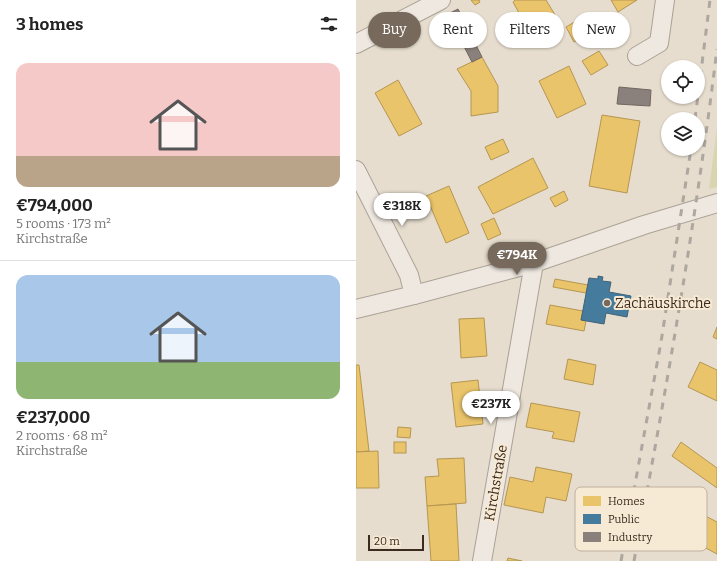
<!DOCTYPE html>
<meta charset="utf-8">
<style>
:root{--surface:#fff;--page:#f6f6f6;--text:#222;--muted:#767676;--line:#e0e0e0;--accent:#77695c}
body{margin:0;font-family:Bitter,serif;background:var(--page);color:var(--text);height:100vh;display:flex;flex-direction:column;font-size:15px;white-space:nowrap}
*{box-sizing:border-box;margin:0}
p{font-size:13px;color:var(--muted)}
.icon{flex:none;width:22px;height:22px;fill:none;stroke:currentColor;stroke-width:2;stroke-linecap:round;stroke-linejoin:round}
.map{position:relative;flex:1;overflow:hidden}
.details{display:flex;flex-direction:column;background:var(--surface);width:356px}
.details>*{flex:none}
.guide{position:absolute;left:12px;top:12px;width:289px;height:36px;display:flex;gap:8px}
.buttons{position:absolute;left:305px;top:60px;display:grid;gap:8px}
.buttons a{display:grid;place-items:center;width:44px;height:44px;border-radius:50%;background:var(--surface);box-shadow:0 1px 3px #0004;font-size:20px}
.scale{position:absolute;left:12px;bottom:10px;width:56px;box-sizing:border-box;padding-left:4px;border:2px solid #3b2a1e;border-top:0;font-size:11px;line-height:14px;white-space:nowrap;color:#3b2a1e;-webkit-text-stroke:3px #f7ead4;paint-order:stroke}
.price{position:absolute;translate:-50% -34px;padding:0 9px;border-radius:14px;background:#fff;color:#222;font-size:13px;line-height:26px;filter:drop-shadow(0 1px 2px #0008)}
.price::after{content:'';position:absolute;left:50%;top:24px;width:12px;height:9px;margin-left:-6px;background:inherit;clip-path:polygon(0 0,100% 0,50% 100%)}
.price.on{background:var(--accent);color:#fff}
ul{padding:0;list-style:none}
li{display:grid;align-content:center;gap:8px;height:212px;padding:0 16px}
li+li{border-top:1px solid var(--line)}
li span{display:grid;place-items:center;height:124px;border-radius:12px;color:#555}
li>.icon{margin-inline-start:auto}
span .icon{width:72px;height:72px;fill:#fffc;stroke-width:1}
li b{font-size:17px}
h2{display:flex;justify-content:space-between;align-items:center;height:48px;padding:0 16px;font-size:17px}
.pill{padding:0 14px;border-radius:18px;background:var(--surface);box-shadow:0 1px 3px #0004;font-size:14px;line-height:36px}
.pill.on{background:var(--accent);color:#fff}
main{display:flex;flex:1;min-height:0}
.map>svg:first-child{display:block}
.green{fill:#d8d5b0}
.homes{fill:#e9c46a;stroke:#b59653}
.public{fill:#457b9d;stroke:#426377}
.industry{fill:#8a817c;stroke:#726760}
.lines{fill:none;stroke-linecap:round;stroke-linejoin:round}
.street-casing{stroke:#aba297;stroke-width:20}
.street{stroke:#eee8e0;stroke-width:18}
.rail{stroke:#aea7a0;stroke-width:3;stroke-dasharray:7 7;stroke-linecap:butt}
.poi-dot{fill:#77695c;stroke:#f7ead4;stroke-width:1.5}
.labels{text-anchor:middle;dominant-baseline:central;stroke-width:4;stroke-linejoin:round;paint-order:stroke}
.poi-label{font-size:14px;fill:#3b2a1e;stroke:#f7ead4;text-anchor:start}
.street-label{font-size:14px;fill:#3b2a1e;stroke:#f7ead4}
.key{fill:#f7ead4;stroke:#bfb09d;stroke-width:1}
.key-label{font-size:11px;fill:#3b2a1e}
</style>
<main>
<section class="details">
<h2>3 homes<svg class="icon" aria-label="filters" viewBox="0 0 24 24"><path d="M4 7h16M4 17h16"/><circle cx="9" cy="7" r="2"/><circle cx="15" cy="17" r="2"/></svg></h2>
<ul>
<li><span style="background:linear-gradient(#f6c9c9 75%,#b9a48a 0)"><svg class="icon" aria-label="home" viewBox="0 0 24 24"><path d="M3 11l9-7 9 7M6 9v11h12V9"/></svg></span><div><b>€794,000</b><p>5 rooms · 173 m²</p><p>Kirchstraße</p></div></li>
<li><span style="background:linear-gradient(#a9c7e8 70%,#8fb573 0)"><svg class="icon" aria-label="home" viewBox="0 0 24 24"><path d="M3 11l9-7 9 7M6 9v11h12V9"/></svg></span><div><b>€237,000</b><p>2 rooms · 68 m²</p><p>Kirchstraße</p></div></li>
</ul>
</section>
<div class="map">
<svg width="361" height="561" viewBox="0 0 361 561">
<rect width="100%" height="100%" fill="#e6ddce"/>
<path class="green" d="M361,128V187L353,189Z"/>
<g class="homes">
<path d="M115,0H123L124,2L119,5Z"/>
<path d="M159,0H190L207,28L180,44L157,2Z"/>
<path d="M255,0H281L262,12Z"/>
<path d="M225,18L233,33L218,42L210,27Z"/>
<path d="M243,51L252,65L235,75L226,61Z"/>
<path d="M126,57L142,86V112L115,116V91L101,69Z"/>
<path d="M213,66L230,104L201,118L183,81Z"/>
<path d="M42,80L66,124L43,136L19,93Z"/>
<path d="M246,115L284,121L271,193L233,186Z"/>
<path d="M147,139L153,152L135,160L129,147Z"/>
<path d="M177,158L192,188L137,214L122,187Z"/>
<path d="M93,186L113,233L90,243L70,196Z"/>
<path d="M208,191L212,200L199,207L194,198Z"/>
<path d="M138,218L145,234L132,240L125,224Z"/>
<path d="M199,279L232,285L230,293L197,287Z"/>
<path d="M194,305L227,311L225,320L230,321L228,331L190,324Z"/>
<path d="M128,318L131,356L105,358L103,319Z"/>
<path d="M361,327V339L357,337Z"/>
<path d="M212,359L240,365L237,385L208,379Z"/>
<path d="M344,362L361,370V401L332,387Z"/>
<path d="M0,365H3L13,451L0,452Z"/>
<path d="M122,380L127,424L100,427L95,383Z"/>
<path d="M175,403L224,412L218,442L196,438L198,432L170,427Z"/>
<path d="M42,427L55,428L54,438L41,437Z"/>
<rect x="38" y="442" width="12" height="11"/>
<path d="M325,442L361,468V488L316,456Z"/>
<path d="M22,451L23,488H0V452Z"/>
<path d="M108,458L110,503L71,506L69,477L83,476L81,459Z"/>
<path d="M180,467L216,474L210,501L190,497L187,513L148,505L154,477L177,482Z"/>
<path d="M100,504L103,561H75L71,506Z"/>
<path d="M342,512L361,522V554L329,537Z"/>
<path d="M152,558L166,561H151Z"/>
</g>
<path class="public" d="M242,276L247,277L246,281L255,282L253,292L275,296L271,317L250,313L248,324L225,320L233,278L242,279Z"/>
<g class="industry">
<path d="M102,9L126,57L116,62L100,31L92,35L84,18Z"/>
<path d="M263,87L295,90L294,106L261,104Z"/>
</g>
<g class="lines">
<defs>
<g id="street">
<path d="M0,44L85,0"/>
<path d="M281,56L303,43L309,0"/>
<path d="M0,170L53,275L58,295"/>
<path d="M0,309L58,295L178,263L288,225L361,203"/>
<path d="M126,561L178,263"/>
</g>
</defs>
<use href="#street" class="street-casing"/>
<use href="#street" class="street"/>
<g class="rail">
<path d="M339,119L354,0"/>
<path d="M265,561L305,342L335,149"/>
<path d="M278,561C310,391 340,221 361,49"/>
</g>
</g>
<circle class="poi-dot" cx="251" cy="303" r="4"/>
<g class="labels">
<g class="poi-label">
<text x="259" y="303">Zachäuskirche</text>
</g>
<g class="street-label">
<text transform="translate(140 483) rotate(-80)">Kirchstraße</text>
</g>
</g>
<rect x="219" y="487" width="132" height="64" rx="6" class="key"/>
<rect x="227" y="496" width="18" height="10" fill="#e9c46a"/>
<rect x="227" y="514" width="18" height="10" fill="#457b9d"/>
<rect x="227" y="532" width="18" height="10" fill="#8a817c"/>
<g class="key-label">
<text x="252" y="505">Homes</text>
<text x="252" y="523">Public</text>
<text x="252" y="541">Industry</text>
</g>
</svg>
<div class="buttons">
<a><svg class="icon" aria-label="locate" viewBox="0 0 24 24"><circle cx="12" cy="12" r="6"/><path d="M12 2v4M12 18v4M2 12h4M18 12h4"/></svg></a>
<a><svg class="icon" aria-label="layers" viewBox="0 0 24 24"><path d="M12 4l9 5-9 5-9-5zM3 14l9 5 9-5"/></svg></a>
</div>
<div class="scale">20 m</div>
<b class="price" style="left:46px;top:227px">€318K</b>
<b class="price on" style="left:161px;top:276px">€794K</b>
<b class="price" style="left:135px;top:425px">€237K</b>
<div class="guide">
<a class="pill on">Buy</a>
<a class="pill">Rent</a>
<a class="pill">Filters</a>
<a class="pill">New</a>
</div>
</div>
</main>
